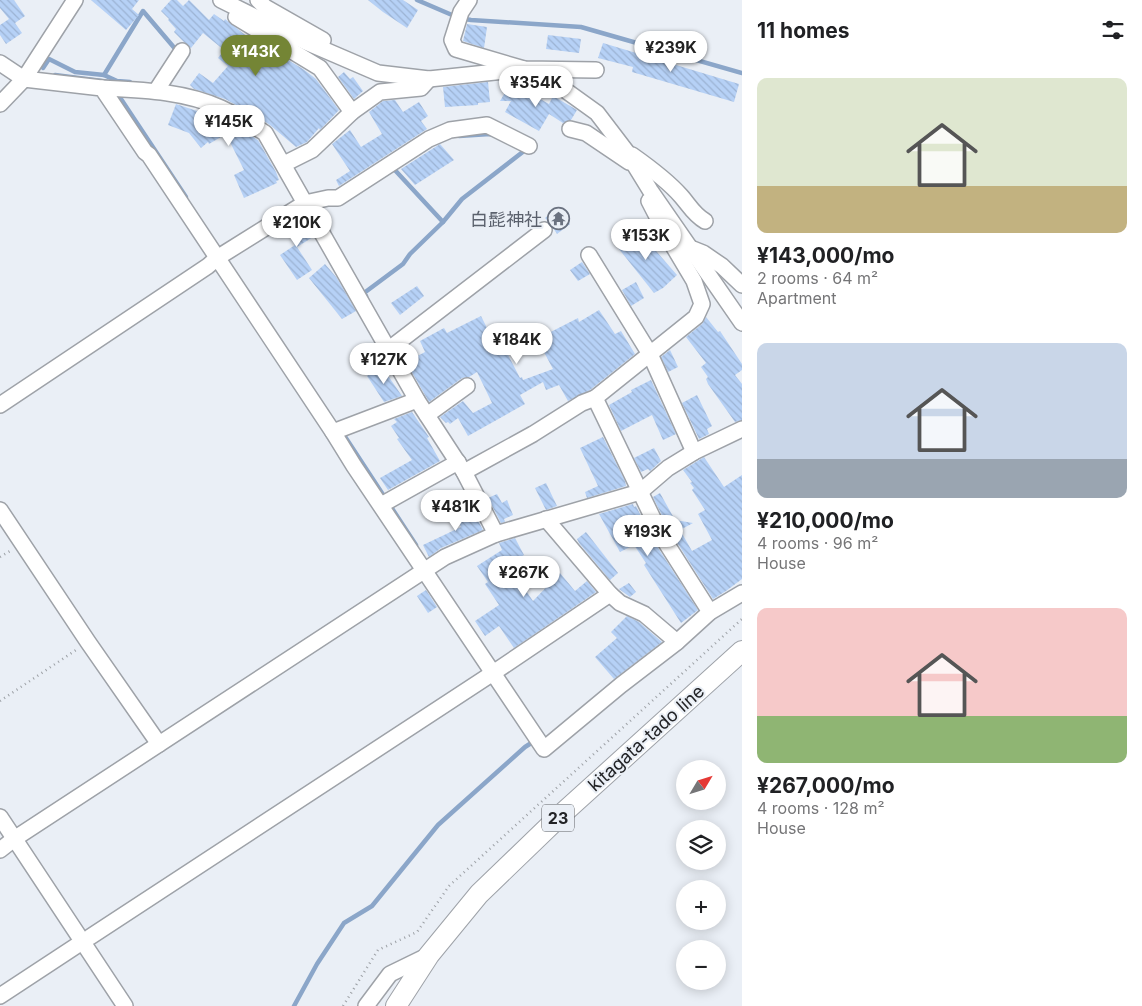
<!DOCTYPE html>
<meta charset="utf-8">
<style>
:root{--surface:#fff;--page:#f6f6f6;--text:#202124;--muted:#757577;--accent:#748535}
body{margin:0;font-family:Inter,"Noto Sans JP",sans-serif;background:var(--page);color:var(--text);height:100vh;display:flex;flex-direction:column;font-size:19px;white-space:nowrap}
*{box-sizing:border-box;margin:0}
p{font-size:16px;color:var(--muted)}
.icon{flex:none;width:28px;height:28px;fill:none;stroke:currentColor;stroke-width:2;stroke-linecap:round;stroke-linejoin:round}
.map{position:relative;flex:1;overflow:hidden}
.panel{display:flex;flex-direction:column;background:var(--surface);width:400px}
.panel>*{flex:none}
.needle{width:32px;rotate:52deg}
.fabs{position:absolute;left:676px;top:760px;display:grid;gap:10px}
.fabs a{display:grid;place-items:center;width:50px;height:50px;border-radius:50%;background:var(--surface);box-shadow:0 2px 12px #0003;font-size:25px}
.price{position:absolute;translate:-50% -42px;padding:0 11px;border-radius:18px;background:#fff;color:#222;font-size:16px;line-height:32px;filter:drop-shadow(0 1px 2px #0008)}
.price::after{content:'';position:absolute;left:50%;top:30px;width:15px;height:11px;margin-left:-8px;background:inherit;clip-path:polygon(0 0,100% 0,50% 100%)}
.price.current{background:var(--accent);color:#fff}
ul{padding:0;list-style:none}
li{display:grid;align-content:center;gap:10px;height:265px;padding:0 15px}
li span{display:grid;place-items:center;height:155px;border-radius:10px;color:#555}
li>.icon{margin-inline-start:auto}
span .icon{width:90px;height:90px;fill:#fffc;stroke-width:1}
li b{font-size:21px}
h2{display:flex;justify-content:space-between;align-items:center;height:60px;padding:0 15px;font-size:21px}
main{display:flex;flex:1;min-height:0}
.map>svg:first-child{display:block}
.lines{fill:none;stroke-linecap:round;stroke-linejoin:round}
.stream{stroke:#8ba6c9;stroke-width:4.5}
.building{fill:url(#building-back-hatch)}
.minor-casing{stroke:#9ea2a8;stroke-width:18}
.major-casing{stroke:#9ea2a8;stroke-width:22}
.path{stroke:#9da1a6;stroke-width:2.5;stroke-dasharray:1 4;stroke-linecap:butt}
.minor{stroke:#fff;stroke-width:15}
.major{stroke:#fff;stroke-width:20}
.labels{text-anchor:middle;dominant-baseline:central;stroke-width:4;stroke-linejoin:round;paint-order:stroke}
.shield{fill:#eaeff6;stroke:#5e6064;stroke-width:1}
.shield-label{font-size:16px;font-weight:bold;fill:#222326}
.worship-label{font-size:18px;fill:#5b616d;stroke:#eaeff6;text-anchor:end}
.street-label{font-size:18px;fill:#222326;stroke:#eaeff6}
</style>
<main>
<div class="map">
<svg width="742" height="1006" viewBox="0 0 742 1006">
<defs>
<pattern id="building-back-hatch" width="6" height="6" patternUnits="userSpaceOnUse" patternTransform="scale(1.25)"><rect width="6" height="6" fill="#b6d1f6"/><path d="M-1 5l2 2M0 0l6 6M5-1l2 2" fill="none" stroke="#9cb3d3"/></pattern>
</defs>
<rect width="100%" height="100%" fill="#eaeff6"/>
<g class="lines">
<g class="stream">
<path d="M417,0L459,18L471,20L581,27L742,73"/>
<path d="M43,68L49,59L75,72L104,75L117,81L130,82"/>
<path d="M55,75L110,82"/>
<path d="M104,75L143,11L177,51"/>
<path d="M117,93L186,197"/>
<path d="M459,136L490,134L494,135"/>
<path d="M393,168L443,222"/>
<path d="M366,296L364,293L403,264L410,254L443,222L462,199L524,151L521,149"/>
<path d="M342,432L416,545"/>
<path d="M294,1006L317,964L344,923L372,906L438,825L525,747L536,740"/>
</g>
</g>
<g class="building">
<path d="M0,0H14L25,16L15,23L22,33L6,44L0,35V25L9,19L0,8Z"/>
<path d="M91,0H139L132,9L139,15L126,30Z"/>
<path d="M171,0H177L183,6L189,0L209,20L214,14L224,21L225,19L249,38L250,37L303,69L316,79L339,110L320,130L319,128L307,142L296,147L270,125L248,110L249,112L225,99L194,89L190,85L199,73L213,83L228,66L218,58L224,50L203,33L191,48L184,42L174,32L176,29L168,20L169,19L161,11Z"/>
<path d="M368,0H403L418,10L407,28L383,12Z"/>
<path d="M467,24L487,27L484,48L463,41Z"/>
<path d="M548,35L581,39L579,53L546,49Z"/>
<path d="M603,43L739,84L734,102L632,72L633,67L598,58Z"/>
<path d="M344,72L350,79L353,77L363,91L354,99L338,77Z"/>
<path d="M488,82L490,102L478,103V105L445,107L443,87Z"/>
<path d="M509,86L517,90L519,87L549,104L553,96L577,110L571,120L563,123L549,114L539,131L505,112L511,101H500Z"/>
<path d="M395,100L403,112L419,102L428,116L421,121L427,129L339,186L336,180L350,171L332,144L350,130L361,147L382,134L369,112L383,101Z"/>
<path d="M176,104L224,120L258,140L276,172L279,180L276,181L277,183L244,198L234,175L244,170L226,134L209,144L208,142L201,148L189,133L168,125Z"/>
<path d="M440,144L454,160L415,185L401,169Z"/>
<path d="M557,208L570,224L557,234L551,224L545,218Z"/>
<path d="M302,216L313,237L297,247L312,270L297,280L280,255L295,245L284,227Z"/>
<path d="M636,228L677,275L663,288L654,293L615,244Z"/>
<path d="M582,262L590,274L578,281L570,270Z"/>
<path d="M325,264L337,278L356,311L342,319L309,278Z"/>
<path d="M636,282L644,298L631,306L622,290Z"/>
<path d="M417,286L424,296L400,315L391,303Z"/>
<path d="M599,310L615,334L621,331L635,354L590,390L568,401L559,385L546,390L543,382L520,395L525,404L468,436L458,418L450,424L448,422L446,423L440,417L463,401L473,413L492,403L477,372L469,377L462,378L429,402L406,362L425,352L420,341L444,328L447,333L481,316L496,346L502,343L520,378L522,377L523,380L553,369L537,339L578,318L579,322Z"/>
<path d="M706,317L718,332L720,331L742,364V370L735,375L742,384V420L735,422L708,384L706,379L708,377L701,367L706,363L686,337L702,324Z"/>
<path d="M670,350L678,367L668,372L661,357Z"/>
<path d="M382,367L402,396L384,402L367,376Z"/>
<path d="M651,380L676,434L663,440L652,415L621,431L609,405L632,392L631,390Z"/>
<path d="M697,395L712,426L707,429L709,434L699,439L682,403Z"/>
<path d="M412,412L429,437L427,438L440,461L388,490L380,478L412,460L397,439L399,438L391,426L397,422L394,419Z"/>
<path d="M603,437L625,481L626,486L587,498L585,492L598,486L580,448Z"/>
<path d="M654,448L661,461L650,471L648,469L641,472L634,458Z"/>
<path d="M704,457L724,487L742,475V579L726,591L713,599L669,530L653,497L660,493L675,520L693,523L680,530L692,551L712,540L698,514L705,510L692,490L694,488L690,483L692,482L683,470Z"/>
<path d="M546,483L557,506L546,510L535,488Z"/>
<path d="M497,494L502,503L507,500L513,515L504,519L505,522L501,523L488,498Z"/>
<path d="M633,504L634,507L636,506L653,540L698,610L681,623L644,565L646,563L634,545L620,552L599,514Z"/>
<path d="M471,507L483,530L441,548L429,557L423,545L461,527L455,515Z"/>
<path d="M586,532L618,573L610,580L579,543L577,539Z"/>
<path d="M515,538L524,555L508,564L533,601L560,573L575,591L587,581L596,592L514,648L499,626L485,636L475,621L499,605L485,584L488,582L477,566L502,550L499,543Z"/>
<path d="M629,583L636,592L630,597L619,589Z"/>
<path d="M426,590L437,607L428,613L417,596Z"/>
<path d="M627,616L639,622L662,642L614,679L595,657L617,638L611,632Z"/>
</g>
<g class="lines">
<defs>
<g id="minor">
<path d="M221,0L306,42L378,73L429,79L524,69L565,90L597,113L626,151L650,190L742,323"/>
<path d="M258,0L265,7L323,40"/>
<path d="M469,0L461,12L452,40L456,49L524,69L596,70"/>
<path d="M236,17L320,68L352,112"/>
<path d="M0,63L24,79L102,88L145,152L149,155L333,432L354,466L544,749L621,685L677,642L710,612L742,593"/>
<path d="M102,88C142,90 184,91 221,108C236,115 251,124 265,133L417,400L464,472L496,534"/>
<path d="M156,91L182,51"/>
<path d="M0,104L24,79L75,0"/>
<path d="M570,129L586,133L629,162"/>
<path d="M632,155C649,167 667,180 681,196C689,205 694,215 705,221"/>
<path d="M284,164L312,150L352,112L380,92L421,88L429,79"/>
<path d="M693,249L703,253L722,266L742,285"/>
<path d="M589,255L650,354L694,452"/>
<path d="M388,350L544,230"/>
<path d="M595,398L661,535L710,612"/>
<path d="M0,405L208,266L217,258L305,203L328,198H338L429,139L450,130L487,125L529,146"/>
<path d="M427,415L467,386"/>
<path d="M333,432L417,400"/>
<path d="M464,472L533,434L582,403L595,398L696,317L702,304L694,281L666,234L649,201"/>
<path d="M381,505L458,462"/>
<path d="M0,510L88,642L159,744"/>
<path d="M546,519L610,594L620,603L644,614L677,642"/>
<path d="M0,817L125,1006"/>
<path d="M0,850L14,839L445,557L496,534L640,492L668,468L694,452L742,429"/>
<path d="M90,937L493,673L610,594"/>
<path d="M0,996L76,946"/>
<path d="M366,1006L390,974L429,955"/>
</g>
<path id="major" d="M396,1006L429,955L479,894L563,813L742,651"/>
</defs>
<use href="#minor" class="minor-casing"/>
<use href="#major" class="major-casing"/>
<g class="path">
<path d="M0,557L10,551"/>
<path d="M0,701L76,650"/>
<path d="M343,1006L378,950L417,932L449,886L742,619"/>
</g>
<use href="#minor" class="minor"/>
<use href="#major" class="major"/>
</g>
<defs>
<symbol id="temple-ring" viewBox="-11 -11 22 22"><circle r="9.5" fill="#eaeff6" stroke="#6b7280" stroke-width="1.5"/><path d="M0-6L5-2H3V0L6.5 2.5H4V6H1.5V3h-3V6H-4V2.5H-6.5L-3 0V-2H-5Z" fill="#6b7280"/></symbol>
</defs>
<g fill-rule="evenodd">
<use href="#temple-ring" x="546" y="206" width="25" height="25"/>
</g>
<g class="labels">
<rect class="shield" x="542" y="804.5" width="32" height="27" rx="4"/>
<g class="shield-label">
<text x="558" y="818">23</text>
</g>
<g class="worship-label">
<text x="542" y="219">白髭神社</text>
</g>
<g class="street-label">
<text transform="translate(646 738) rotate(-42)">kitagata-tado line</text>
</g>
</g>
</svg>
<div class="fabs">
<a><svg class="needle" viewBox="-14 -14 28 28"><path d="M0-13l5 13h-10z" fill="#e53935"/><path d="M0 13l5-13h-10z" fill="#757577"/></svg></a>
<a><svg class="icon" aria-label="layers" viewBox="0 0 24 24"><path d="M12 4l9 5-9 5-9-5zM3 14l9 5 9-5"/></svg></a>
<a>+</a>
<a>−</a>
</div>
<b class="price" style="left:671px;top:73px">¥239K</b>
<b class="price current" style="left:256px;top:77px">¥143K</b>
<b class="price" style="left:536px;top:108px">¥354K</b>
<b class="price" style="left:229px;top:147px">¥145K</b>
<b class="price" style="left:297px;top:248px">¥210K</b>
<b class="price" style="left:646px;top:261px">¥153K</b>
<b class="price" style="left:517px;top:365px">¥184K</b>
<b class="price" style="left:384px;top:385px">¥127K</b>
<b class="price" style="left:456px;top:532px">¥481K</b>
<b class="price" style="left:648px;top:557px">¥193K</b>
<b class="price" style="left:524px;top:598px">¥267K</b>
</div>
<section class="panel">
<h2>11 homes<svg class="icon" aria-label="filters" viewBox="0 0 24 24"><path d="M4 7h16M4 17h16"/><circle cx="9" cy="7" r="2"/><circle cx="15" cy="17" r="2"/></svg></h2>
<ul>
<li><span style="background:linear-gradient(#dfe7d0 70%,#c2b280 0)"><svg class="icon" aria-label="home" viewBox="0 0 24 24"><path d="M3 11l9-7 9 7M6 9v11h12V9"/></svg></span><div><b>¥143,000/mo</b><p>2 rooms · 64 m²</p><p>Apartment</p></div></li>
<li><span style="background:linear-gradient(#c9d6e8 75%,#9aa5b1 0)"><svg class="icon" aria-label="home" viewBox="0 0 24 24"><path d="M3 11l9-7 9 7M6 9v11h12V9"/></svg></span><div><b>¥210,000/mo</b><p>4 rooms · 96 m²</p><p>House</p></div></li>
<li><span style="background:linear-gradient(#f6c9c9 70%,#8fb573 0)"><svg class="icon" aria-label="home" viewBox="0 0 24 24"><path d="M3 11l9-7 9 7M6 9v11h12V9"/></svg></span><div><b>¥267,000/mo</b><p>4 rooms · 128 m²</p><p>House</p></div></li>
</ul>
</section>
</main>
